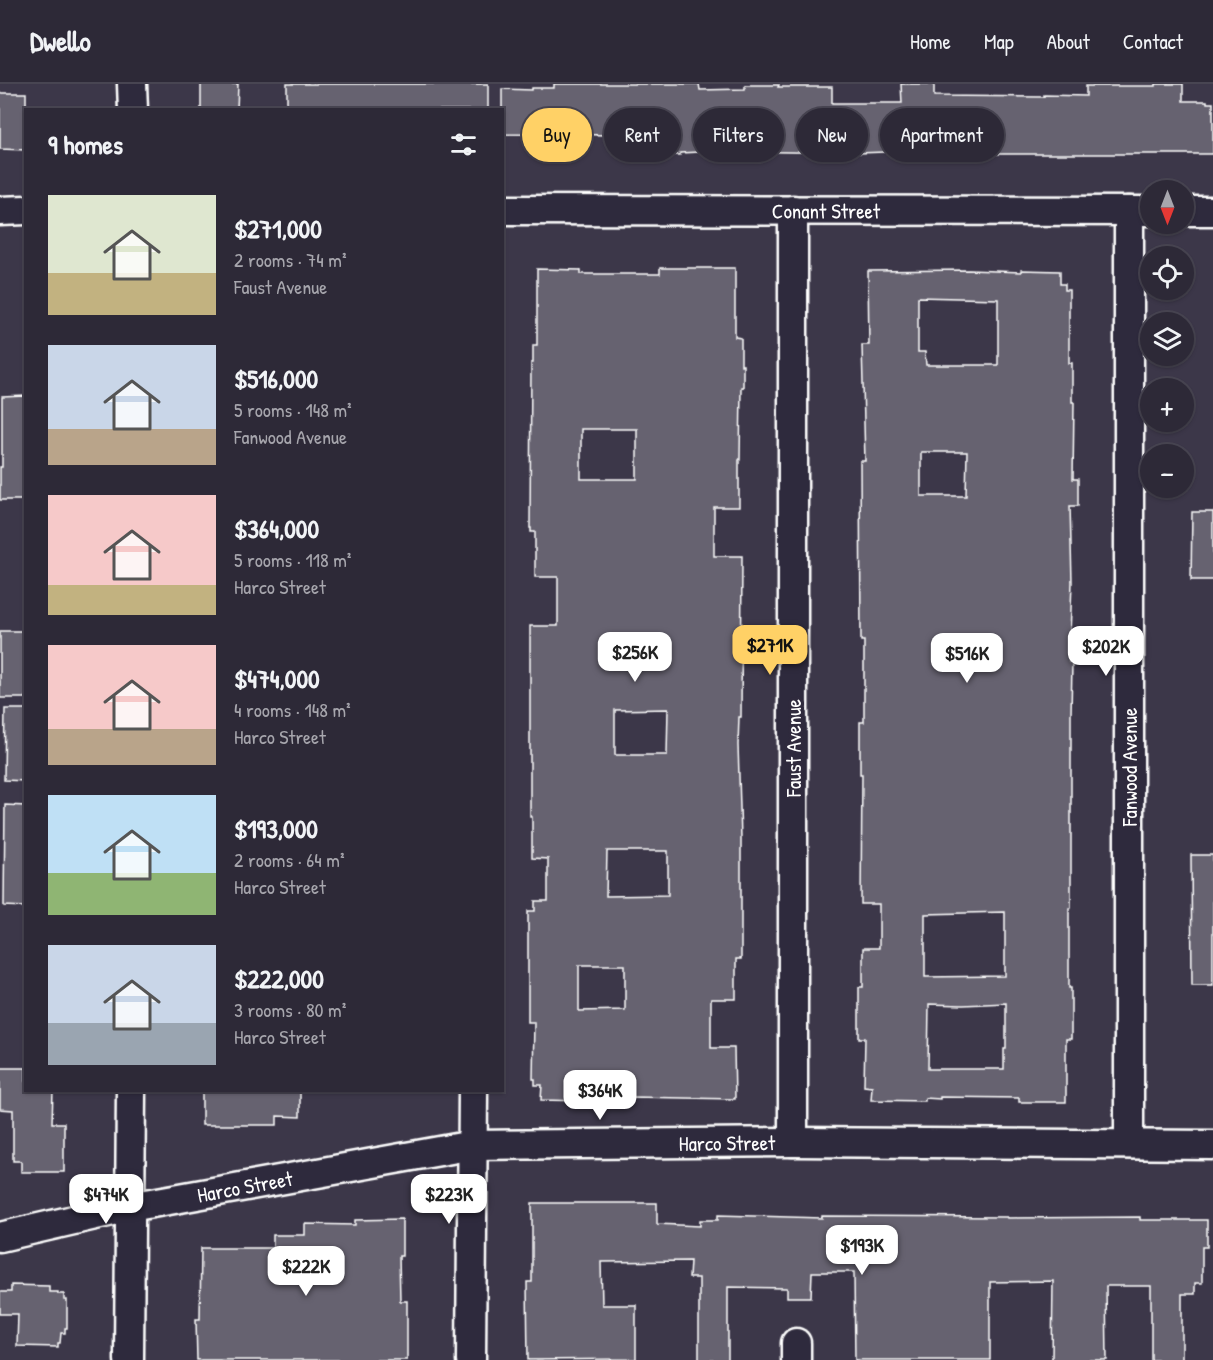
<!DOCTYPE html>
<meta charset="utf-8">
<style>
:root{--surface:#2d2937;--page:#393542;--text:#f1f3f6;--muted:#a7a6ad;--line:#484552;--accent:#ffd166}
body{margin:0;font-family:"Patrick Hand",sans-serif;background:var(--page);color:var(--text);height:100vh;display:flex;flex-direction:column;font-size:22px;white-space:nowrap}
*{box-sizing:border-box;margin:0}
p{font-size:20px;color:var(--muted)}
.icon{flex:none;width:33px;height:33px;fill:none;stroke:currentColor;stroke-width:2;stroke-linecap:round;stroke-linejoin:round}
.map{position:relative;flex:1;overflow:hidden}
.sheet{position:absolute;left:24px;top:24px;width:480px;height:984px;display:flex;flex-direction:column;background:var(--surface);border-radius:0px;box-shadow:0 2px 4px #0004,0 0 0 2px var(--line)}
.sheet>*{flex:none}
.top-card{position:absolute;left:522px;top:24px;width:570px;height:54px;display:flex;gap:12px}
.needle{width:39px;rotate:180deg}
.fabs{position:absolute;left:1140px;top:96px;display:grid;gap:12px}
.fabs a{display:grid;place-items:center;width:54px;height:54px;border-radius:50%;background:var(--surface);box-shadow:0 2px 4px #0004,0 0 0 2px var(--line);font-size:30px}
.price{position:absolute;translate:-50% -51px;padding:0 14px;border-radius:12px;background:#fff;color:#222;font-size:20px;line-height:39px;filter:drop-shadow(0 2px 3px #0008)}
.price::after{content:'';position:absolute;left:50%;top:36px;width:18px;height:14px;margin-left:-9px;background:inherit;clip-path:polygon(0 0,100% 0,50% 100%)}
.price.selected{background:var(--accent);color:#111}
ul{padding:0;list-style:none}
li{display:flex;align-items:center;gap:18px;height:150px;padding:0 24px}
li span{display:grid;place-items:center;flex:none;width:168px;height:120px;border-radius:0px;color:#555}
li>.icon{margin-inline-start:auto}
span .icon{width:72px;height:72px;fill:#fffc;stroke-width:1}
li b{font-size:26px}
h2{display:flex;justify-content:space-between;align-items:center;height:72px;padding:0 24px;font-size:26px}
.pill{padding:0 21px;border-radius:27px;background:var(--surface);box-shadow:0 2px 4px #0004,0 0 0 2px var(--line);font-size:21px;line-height:54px}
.pill.selected{background:var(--accent);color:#111}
header{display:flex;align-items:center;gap:36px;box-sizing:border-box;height:84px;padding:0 30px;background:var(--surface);border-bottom:2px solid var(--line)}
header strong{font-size:28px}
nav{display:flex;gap:33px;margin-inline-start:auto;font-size:21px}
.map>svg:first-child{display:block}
.building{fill:#666270;stroke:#fff;stroke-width:1.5;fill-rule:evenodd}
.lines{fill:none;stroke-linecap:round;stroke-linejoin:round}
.minor-casing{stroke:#fff;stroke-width:33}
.minor{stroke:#2f2a3d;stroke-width:28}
.labels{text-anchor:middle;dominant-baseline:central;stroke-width:6;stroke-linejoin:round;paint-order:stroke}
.street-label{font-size:21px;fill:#fff;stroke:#2f2a3d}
</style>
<header>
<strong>Dwello</strong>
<nav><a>Home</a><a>Map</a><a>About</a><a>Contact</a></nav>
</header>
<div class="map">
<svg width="1213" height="1276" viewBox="0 0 1213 1276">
<rect width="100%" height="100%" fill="#3c3749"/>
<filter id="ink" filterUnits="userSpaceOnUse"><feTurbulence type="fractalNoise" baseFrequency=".0167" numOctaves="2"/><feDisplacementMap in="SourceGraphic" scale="12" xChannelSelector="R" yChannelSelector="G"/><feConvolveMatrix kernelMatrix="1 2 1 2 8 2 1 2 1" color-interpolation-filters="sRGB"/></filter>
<g filter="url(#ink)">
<g class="building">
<path d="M201,0H238L237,26H201Z"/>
<rect x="287" y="0" width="201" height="26"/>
<path d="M554,0H699L700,6L745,5V1H779L778,3H832V19H902L901,0H934V12L1044,13V11L1086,12V2H1156V0H1183V17H1207V19H1213V70H948V68L912,70V67L858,69L718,67L680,69V71L621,70V51L502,50V5L532,6V4H554Z"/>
<path d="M0,9H26V66L0,65Z"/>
<path d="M660,184H735V253L741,254V281H743V303H741L740,376H739V423H714V472H742L741,633H739L738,661L741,754V875H736V915H711V964H734L735,1015L633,1013V1014H587V1017L541,1016L542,1001H535V995H533L534,938H528V827H535V817H548V775L532,774V733H530V542H558V493H535V448H531V444H530L531,279H533V261H537V185L581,186V190H660ZM581,345H637V395H581ZM668,625L667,671H615V626ZM607,767H668V811L606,812ZM579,881H625V926L579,927Z"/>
<path d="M969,186L1021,188V186L1060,187V200H1065V206H1069V279H1072V318H1074L1073,395H1078V422H1070L1072,498L1069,578L1072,579L1071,630V824H1069V904H1071V955H1066V1018H1019V1014L940,1013V1015L925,1014V1017L871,1016L872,1003L864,1002L865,954H859V903H863V864H879V820H861L862,690H860V638H864V557H861L860,377H865L862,261H869L868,187ZM918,213L998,215V281H926L925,268H918ZM921,368H967L966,412H921ZM1005,828V892L925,893V830ZM1006,919V965H1004V985H928L929,920L963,921Z"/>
<path d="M26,312V416H0V383H2V313Z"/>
<path d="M1192,428H1213V496H1191Z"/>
<rect x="0" y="547" width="26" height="67"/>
<path d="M5,625H26V697L4,696Z"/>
<path d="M5,721L26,722V823L4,822Z"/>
<path d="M1191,771H1213V901H1192Z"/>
<path d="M0,984H26V1006H53L52,1039H64V1088H21V1077H13V1026L0,1025Z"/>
<path d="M202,1006H300V1033L277,1032V1041H202Z"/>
<path d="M532,1119H657V1140L700,1142V1136H718V1131L822,1134V1132L1007,1133V1134L1140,1133V1136H1207V1163H1202V1199H1195V1210H1182V1276H1151V1202H1106L1107,1276H1052L1053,1197L990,1198V1276H855L854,1188H812L811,1213H787V1204L728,1203V1276H699V1194H689L690,1177L601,1178L602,1221H636V1275L528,1276L527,1198H532Z"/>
<path d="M402,1135V1172H399L400,1217H407V1276H197L196,1235H200L201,1164H273V1151H305V1140L355,1141V1136Z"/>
<path d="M11,1201L49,1202V1208H58V1210H64V1216H67V1244H65V1249H61L60,1259H58V1263L17,1262L18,1230H0V1208H11Z"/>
</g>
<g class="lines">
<defs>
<g id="minor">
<path d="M132,0L133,26"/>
<path id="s1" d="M502,126L1150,127"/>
<path d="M793,126V1058"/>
<path d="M0,127L26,126"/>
<path d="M1184,127H1213"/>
<path d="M1129,1060V127"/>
<path id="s2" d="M0,1153L130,1123L473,1061L793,1058L1213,1061"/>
<path d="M796,1259V1276"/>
<path d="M129,1276L131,1006"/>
<path d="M471,1276L473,1006"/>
</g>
</defs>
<use href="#minor" class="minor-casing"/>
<use href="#minor" class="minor"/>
</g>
</g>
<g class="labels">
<g class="street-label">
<text stroke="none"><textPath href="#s1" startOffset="324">Conant Street</textPath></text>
<text transform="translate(793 664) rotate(-90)">Faust Avenue</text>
<text transform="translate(1129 683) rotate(-90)">Fanwood Avenue</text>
<text stroke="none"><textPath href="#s2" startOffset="736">Harco Street</textPath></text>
<text stroke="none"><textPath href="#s2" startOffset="250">Harco Street</textPath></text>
</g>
</g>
</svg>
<div class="fabs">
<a><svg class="needle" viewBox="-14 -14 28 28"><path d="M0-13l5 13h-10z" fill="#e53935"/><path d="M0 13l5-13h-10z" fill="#a7a6ad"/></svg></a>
<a><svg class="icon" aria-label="locate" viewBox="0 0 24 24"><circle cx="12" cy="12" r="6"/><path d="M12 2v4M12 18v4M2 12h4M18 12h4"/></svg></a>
<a><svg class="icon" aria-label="layers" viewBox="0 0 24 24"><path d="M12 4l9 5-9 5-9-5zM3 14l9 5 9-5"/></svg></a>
<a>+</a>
<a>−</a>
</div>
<b class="price selected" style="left:770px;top:592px">$271K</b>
<b class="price" style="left:1106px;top:593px">$202K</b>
<b class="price" style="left:635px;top:599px">$256K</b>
<b class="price" style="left:967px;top:600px">$516K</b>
<b class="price" style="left:600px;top:1037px">$364K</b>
<b class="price" style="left:106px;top:1141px">$474K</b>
<b class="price" style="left:449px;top:1141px">$223K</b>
<b class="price" style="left:862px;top:1192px">$193K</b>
<b class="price" style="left:306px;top:1213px">$222K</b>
<div class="top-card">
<a class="pill selected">Buy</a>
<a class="pill">Rent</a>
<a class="pill">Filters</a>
<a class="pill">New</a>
<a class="pill">Apartment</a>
</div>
<section class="sheet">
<h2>9 homes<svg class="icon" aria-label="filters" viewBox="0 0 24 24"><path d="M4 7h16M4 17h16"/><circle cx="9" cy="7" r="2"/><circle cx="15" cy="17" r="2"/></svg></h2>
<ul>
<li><span style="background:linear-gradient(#dfe7d0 65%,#c2b280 0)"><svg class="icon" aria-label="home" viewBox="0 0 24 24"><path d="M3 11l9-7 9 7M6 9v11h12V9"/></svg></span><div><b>$271,000</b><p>2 rooms · 74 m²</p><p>Faust Avenue</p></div></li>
<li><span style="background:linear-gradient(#c9d6e8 70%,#b9a48a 0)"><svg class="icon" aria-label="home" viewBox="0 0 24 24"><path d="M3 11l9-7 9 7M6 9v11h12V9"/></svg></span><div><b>$516,000</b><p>5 rooms · 148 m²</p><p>Fanwood Avenue</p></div></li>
<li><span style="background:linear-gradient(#f6c9c9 75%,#c2b280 0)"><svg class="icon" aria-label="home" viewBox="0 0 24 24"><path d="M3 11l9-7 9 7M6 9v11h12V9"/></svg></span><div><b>$364,000</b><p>5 rooms · 118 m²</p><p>Harco Street</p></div></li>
<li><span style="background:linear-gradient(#f6c9c9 70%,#b9a48a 0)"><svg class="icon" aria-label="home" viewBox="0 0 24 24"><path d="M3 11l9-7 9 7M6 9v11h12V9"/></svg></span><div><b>$474,000</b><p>4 rooms · 148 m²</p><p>Harco Street</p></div></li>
<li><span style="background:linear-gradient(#bfe0f5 65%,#8fb573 0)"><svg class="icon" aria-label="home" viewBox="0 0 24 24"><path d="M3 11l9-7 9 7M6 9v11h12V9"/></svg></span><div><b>$193,000</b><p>2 rooms · 64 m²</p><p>Harco Street</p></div></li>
<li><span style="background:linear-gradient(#c9d6e8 65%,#9aa5b1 0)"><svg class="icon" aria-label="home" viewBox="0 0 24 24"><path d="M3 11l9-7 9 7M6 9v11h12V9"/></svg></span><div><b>$222,000</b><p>3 rooms · 80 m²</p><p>Harco Street</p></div></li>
</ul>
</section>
</div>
